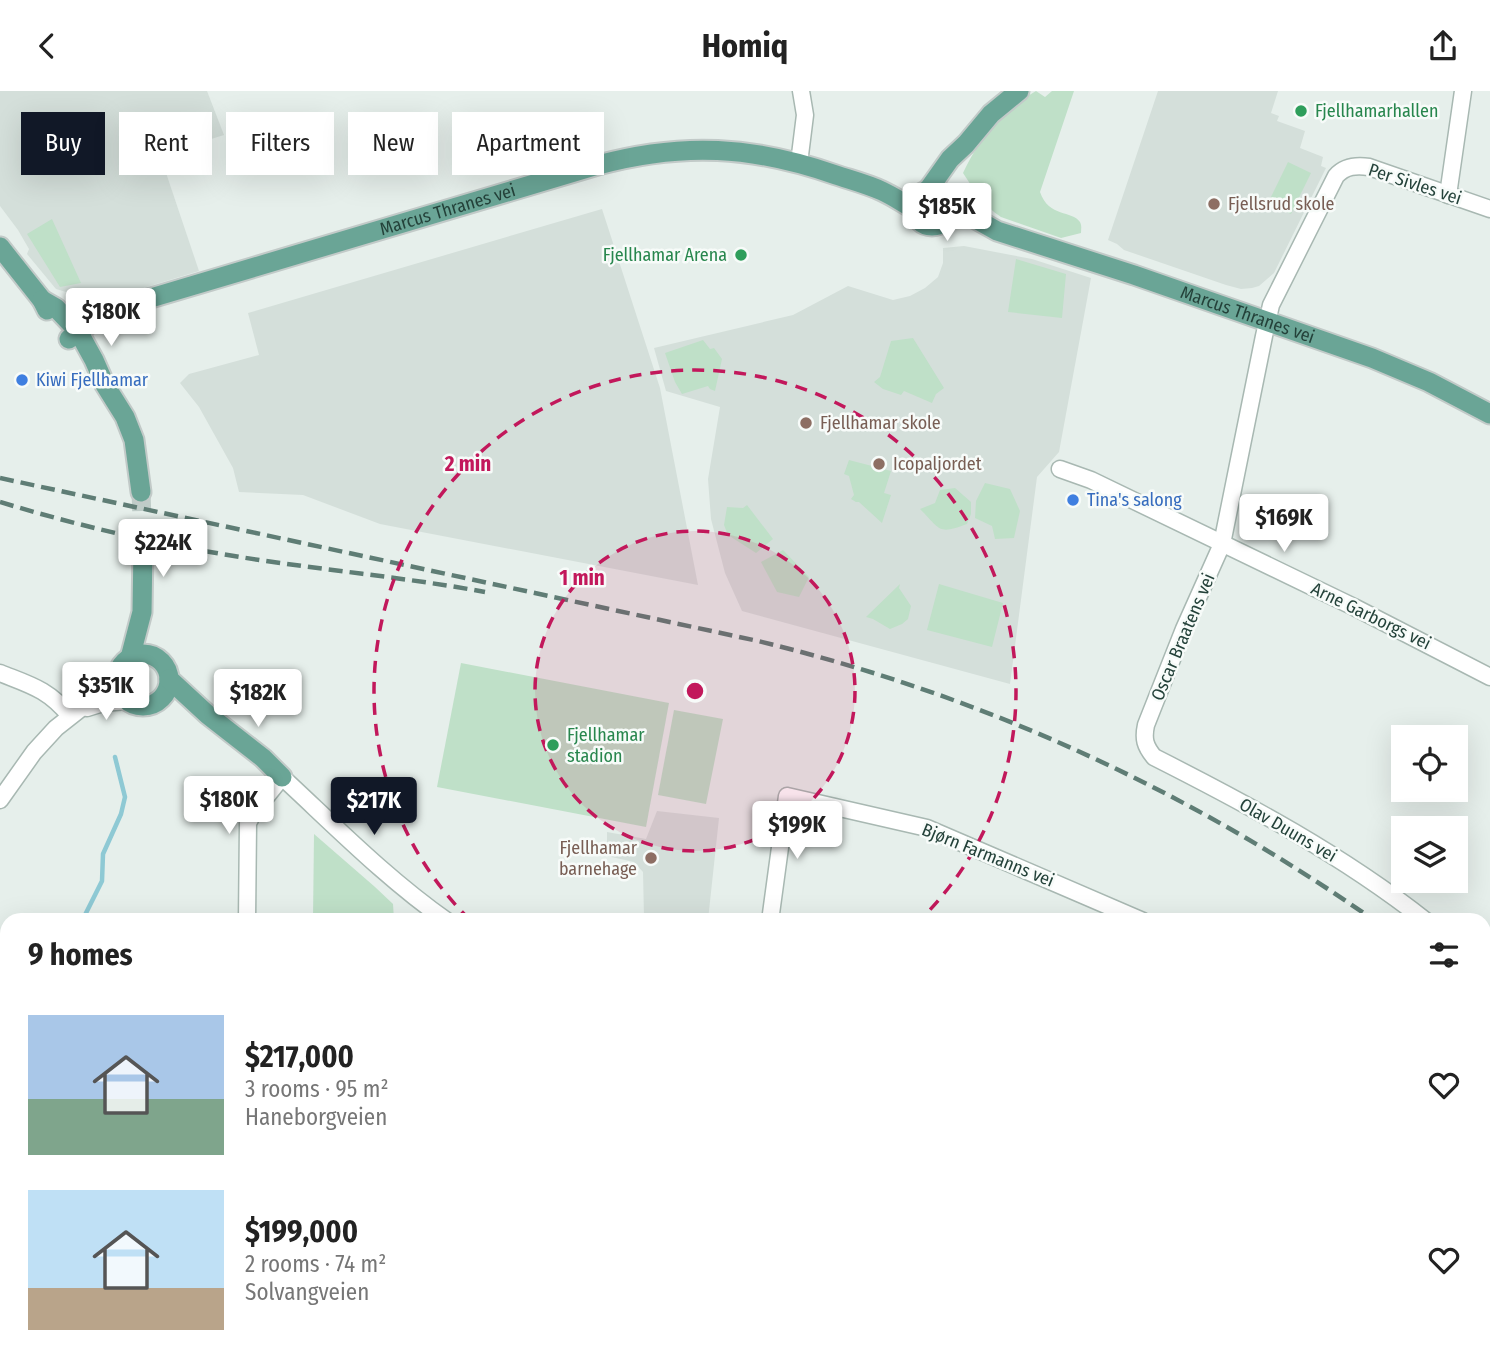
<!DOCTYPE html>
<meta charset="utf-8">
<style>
:root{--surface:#fff;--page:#f6f6f6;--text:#222;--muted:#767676;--accent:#111827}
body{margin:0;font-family:"Fira Sans Condensed",sans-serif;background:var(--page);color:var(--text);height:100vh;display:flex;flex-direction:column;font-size:26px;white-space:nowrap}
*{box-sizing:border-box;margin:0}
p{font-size:23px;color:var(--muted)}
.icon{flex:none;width:38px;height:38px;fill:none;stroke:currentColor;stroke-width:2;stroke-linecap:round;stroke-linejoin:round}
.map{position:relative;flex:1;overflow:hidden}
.panel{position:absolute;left:0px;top:822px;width:1491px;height:450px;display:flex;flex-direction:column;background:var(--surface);border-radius:21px 21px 0 0;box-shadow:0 7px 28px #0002}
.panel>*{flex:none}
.top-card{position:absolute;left:21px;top:21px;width:700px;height:63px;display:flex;gap:14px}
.controls{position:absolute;left:1391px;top:634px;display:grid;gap:14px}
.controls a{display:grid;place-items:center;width:77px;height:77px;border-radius:0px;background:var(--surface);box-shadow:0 7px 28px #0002;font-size:35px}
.price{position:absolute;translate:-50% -60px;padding:0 16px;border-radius:7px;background:#fff;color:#222;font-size:23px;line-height:46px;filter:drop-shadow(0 2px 4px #0008)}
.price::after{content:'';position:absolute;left:50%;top:42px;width:21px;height:16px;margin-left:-10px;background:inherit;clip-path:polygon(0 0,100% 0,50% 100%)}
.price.on{background:var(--accent);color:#fff}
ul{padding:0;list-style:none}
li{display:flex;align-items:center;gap:21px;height:175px;padding:0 28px}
li span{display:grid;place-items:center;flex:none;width:196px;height:140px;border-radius:0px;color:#555}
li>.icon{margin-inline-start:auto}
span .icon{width:84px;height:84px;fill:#fffc;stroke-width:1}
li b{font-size:30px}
h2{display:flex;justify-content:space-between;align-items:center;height:84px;padding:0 28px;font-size:30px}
.chip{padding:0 24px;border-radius:0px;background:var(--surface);box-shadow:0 7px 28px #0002;font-size:24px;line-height:63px}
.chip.on{background:var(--accent);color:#fff}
header{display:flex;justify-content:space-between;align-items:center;height:91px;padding:0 28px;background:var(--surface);font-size:32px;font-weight:700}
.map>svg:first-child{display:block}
.built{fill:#d4dfda}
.green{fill:#bfe0c8}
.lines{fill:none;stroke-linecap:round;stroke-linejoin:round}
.stream{stroke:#8ec9d4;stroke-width:4.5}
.major-tunnel{stroke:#bfccc8;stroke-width:19;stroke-dasharray:19 10;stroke-linecap:butt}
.minor-casing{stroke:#a8b8b2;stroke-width:19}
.major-casing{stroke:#c2cac8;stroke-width:23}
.minor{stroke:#fff;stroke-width:16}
.major{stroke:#6aa596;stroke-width:19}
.rail{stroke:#5f7d75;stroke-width:4.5;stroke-dasharray:14 7;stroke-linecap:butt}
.ring{fill:none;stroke:#c2185b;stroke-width:3.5;stroke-dasharray:12 9}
.leisure-dot{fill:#2e9e5b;stroke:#f7fbf9;stroke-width:2.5}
.education-dot{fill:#8d6e63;stroke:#f7fbf9;stroke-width:2.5}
.shop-dot{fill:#3f7fe0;stroke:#f7fbf9;stroke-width:2.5}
.labels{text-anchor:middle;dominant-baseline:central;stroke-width:5;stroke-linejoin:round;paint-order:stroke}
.leisure-label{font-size:18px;fill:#27864d;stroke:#f7fbf9;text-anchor:start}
.street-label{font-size:18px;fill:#24423a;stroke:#f7fbf9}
.education-label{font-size:18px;fill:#785e54;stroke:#f7fbf9;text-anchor:start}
.shop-label{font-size:18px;fill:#366cbe;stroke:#f7fbf9;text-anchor:start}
.centre{fill:#c2185b;stroke:#f7fbf9;stroke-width:3.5}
.ring-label{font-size:21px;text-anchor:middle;font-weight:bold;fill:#c2185b;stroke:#f7fbf9;stroke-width:5;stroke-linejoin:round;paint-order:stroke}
</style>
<header><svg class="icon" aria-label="back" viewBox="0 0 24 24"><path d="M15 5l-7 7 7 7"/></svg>Homiq<svg class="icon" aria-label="share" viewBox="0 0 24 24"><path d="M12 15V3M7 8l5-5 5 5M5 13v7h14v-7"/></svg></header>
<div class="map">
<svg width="1490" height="1272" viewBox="0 0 1490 1272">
<rect width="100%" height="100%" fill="#e6efeb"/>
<g class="built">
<path d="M0,0H207L224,44L160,64L199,180L127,202L93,209L56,198L27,163L29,158L18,139L0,115Z"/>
<path d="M1158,0H1278L1271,22L1279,25L1277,30L1305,40L1300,57L1323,66L1321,75L1326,77L1274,182L1259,195L1252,197L1241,198L1226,194L1124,159L1117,153L1108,149Z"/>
<path d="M602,118L660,297L698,494L380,433L303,404L239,401L233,377L199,316L180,292L189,283L259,264L248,222Z"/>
<path d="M964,155L1032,168L1091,187L1059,361L1037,386L1010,593L742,520L725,482L711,428L708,388L720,316L666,300L654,257L793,224L848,195L893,209L910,205L925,197L938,186L943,172V157Z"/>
<path d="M657,720L719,727L708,829L672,830L644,826L643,781L634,771L607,765V741L646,748Z"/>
</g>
<g class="green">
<path d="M1036,0L1045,6L1052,0H1074L1040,101C1049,127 1072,119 1080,131C1082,135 1081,138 1081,142L1061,147L1001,126C984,115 974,99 963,82C981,45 1001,21 1036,0Z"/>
<path d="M1288,71L1311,82L1291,123L1268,112Z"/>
<path d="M52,128L81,192L60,196L27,143Z"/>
<path d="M1016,168L1066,183L1062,227L1008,221Z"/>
<path d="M913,247L944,297L936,303L932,312L904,300L901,304L883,298L874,291L880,286L891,250Z"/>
<path d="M703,249L710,258L714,257L722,268L715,300L710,298L708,295L682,303L675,291L665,262Z"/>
<path d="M849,369L891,380L884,402L891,404L882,432L859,411H856L851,408L854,404L849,385L844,383Z"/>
<path d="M985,392L1010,398L1020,420L1014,447L995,448L992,435L975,427L976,410Z"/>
<path d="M955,397L971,411V423L967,433C938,444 941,439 920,418L935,412L940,399Z"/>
<path d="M747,414L773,448L756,462L728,444L724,434L727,416L743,417Z"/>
<path d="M783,459L809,486L799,506L777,501L761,471Z"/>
<path d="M900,493L899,497L911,515L908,528L902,533L890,538L873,528L866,526Z"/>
<path d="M939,493L1003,512L992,556L927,539Z"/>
<path d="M461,572L669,612L646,736L437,696Z"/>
<path d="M674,619L723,628L706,713L658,704Z"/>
<path d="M314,743L375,796L393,813L394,829H313Z"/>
</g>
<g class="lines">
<g class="stream">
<path d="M82,830L102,790L103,763L121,723L125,706L115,666"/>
<path d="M0,911L7,898"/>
</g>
<path class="major-tunnel" d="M141,401L143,456"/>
<defs>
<g id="minor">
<path d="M799,72L805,24L801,0"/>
<path d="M1448,104L1463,0"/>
<path d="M1060,378L1091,389L1354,516L1490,586"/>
<path d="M0,582C30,594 48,598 70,625"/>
<path d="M87,617L103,612L127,610"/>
<path d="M0,709L34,661L56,637L117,589"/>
<path d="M247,830L248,732L254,721L282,686C335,735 387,788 447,830"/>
<path d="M770,830L787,705L927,737L1143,830"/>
<path d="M1426,830C1342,764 1249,714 1154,666C1145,655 1143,648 1146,634L1184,538L1222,453L1264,245L1271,214L1336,85C1345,75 1356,74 1369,76L1490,118"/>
<path d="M1484,862H1490"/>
<path d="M0,1046L7,1039"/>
<path d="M1484,1161L1490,1166"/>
<path d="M1484,1262L1490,1265"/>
<path d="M226,1265V1272"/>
<path d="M558,1265L562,1272"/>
<path d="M581,1272L586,1265"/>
<path d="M909,1272L919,1265"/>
</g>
<g id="major">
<circle cx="932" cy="117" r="18"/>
<path d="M928,99L950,68L966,53L991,23L1019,0"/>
<path id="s1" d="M951,114L997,140L1134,184L1372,267L1429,291L1490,323"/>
<path d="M0,156L42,209L47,219"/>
<path d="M42,209L56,217L78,240L94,269L105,294L125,326L134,349L141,401"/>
<path id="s2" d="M69,248L93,230L134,212L598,74C683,51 753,55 836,84C851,89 867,93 882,100C893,105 903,112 914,118"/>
<circle cx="143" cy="589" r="26"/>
<path d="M130,567L142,521L143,456"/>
<path d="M169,588L208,624L263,667L282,686"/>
</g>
</defs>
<use href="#minor" class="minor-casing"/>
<use href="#major" class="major-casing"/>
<use href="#minor" class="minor"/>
<use href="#major" class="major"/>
<g class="rail">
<path d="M0,387L758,550C981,604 1187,698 1375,830"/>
<path d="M0,411C73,433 147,451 222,463C309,478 398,485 485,501"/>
<path d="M1484,922L1490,927"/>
</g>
</g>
<circle cx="695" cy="600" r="160" fill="#c2185b" fill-opacity=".12"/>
<g class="ring">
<circle cx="695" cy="600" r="160"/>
<path d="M470 829A321 321 0 1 1 920 829"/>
</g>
<g class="leisure-dot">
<circle cx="1301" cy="20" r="7"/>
<circle cx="741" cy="164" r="7"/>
<circle cx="553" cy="654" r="7"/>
</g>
<g class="education-dot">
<circle cx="1214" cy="113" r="7"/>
<circle cx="806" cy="332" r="7"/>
<circle cx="879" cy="373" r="7"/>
<circle cx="651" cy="767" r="7"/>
</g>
<g class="shop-dot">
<circle cx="22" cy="289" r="7"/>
<circle cx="1073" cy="409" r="7"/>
</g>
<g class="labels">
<g class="leisure-label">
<text x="1315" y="20">Fjellhamarhallen</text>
<text x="727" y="164" text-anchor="end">Fjellhamar Arena</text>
<text x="567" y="644">Fjellhamar<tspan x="567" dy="21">stadion</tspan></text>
</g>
<g class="street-label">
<text transform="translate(1415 93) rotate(18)">Per Sivles vei</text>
<text stroke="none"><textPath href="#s2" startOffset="402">Marcus Thranes vei</textPath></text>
<text stroke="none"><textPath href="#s1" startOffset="317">Marcus Thranes vei</textPath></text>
<text transform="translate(1371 525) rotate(26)">Arne Garborgs vei</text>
<text transform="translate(1183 546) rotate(-67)">Oscar Braatens vei</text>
<text transform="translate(1288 739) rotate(30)">Olav Duuns vei</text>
<text transform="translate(988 764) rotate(22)">Bjørn Farmanns vei</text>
</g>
<g class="education-label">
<text x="1228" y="113">Fjellsrud skole</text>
<text x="820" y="332">Fjellhamar skole</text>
<text x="893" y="373">Icopaljordet</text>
<text x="637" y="757" text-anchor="end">Fjellhamar<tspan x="637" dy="21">barnehage</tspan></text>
</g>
<g class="shop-label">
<text x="36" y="289">Kiwi Fjellhamar</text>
<text x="1087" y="409">Tina's salong</text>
</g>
</g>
<circle cx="695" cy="600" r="10" class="centre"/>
<g class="ring-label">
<text x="468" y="380">2 min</text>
<text x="582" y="494">1 min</text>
</g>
</svg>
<div class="controls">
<a><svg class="icon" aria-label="locate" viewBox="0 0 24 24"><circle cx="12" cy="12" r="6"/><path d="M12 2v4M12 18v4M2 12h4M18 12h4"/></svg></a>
<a><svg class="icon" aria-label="layers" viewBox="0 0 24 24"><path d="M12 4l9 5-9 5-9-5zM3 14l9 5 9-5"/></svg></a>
</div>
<b class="price" style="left:947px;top:152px">$185K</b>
<b class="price" style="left:111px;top:257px">$180K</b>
<b class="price" style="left:1284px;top:463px">$169K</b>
<b class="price" style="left:163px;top:488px">$224K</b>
<b class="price" style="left:106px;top:631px">$351K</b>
<b class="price" style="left:258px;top:638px">$182K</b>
<b class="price" style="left:229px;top:745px">$180K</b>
<b class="price on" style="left:374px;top:746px">$217K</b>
<b class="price" style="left:797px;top:770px">$199K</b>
<div class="top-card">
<a class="chip on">Buy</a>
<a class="chip">Rent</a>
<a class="chip">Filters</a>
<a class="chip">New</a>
<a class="chip">Apartment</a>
</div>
<section class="panel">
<h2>9 homes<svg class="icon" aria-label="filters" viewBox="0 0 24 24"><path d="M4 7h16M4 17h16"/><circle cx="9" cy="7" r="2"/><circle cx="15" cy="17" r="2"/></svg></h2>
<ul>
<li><span style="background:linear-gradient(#a9c7e8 60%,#7fa58c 0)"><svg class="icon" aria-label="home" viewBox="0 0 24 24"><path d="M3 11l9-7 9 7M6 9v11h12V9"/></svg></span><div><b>$217,000</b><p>3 rooms · 95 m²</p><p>Haneborgveien</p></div><svg class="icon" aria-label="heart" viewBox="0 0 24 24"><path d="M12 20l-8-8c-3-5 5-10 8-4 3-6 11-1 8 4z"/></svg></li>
<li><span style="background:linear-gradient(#bfe0f5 70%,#b9a48a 0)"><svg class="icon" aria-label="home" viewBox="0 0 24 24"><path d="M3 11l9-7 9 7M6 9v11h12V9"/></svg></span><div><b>$199,000</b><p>2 rooms · 74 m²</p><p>Solvangveien</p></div><svg class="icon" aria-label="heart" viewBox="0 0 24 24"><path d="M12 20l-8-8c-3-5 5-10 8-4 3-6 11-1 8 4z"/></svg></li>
</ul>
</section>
</div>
